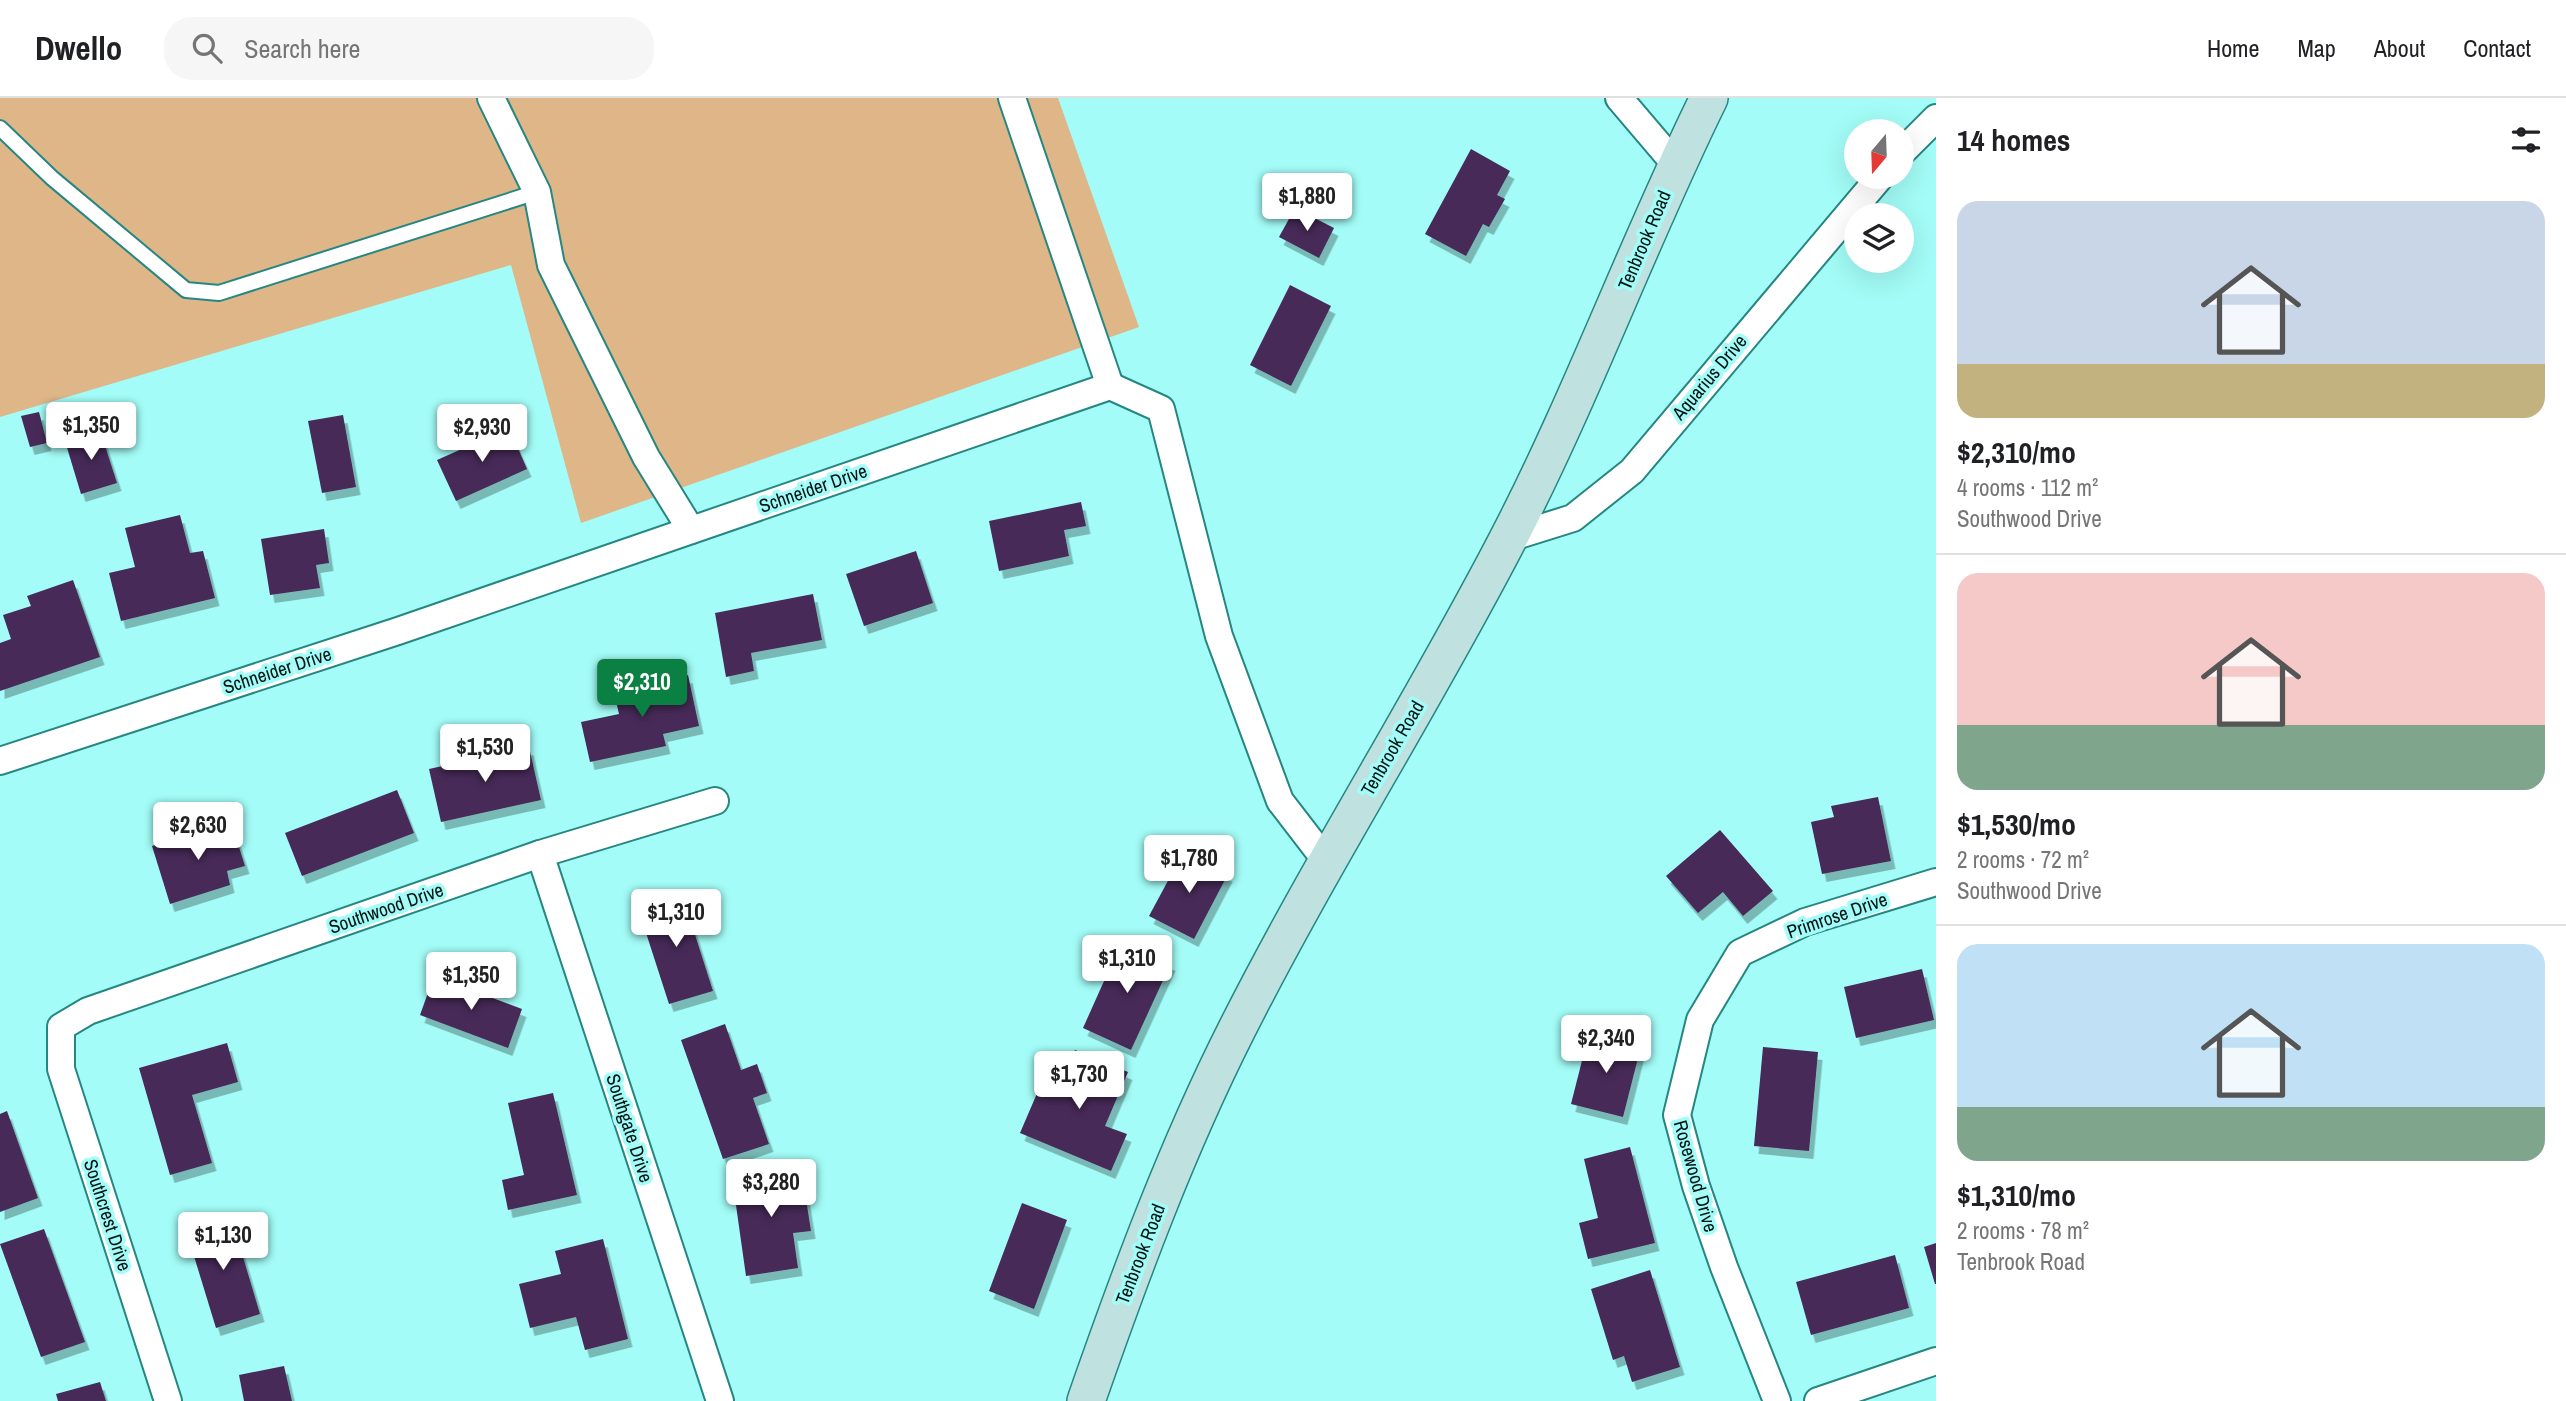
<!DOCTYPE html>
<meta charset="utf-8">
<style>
:root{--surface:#fff;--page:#f6f6f6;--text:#202124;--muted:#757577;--line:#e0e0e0;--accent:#0b8043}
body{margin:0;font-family:"Archivo Narrow",sans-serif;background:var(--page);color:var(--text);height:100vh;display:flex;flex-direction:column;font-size:26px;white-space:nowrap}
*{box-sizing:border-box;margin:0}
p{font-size:23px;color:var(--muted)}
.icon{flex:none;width:38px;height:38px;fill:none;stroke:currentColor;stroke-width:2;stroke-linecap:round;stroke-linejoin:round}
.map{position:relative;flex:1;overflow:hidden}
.drawer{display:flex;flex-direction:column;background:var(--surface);width:630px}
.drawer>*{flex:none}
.needle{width:46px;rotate:199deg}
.tools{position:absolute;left:1844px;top:21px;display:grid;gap:14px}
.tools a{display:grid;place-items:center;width:70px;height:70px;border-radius:50%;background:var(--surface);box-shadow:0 7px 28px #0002;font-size:35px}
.price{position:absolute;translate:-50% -60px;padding:0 16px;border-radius:7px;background:#fff;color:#222;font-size:23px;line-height:46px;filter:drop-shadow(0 2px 4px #0008)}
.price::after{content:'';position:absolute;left:50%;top:42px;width:21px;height:16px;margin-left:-10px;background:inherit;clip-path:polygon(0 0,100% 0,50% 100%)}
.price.selected{background:var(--accent);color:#fff}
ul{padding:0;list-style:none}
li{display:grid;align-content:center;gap:14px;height:371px;padding:0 21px}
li+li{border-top:2px solid var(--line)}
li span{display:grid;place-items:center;height:217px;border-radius:21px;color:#555}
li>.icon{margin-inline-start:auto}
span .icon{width:126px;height:126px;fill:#fffc;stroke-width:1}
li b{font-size:30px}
h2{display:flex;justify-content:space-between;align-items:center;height:84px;padding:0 21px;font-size:30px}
header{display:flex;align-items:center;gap:42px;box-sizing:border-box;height:98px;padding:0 35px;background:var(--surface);border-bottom:2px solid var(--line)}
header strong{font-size:33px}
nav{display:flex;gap:38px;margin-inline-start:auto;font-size:24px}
.search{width:490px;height:63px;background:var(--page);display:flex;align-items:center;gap:18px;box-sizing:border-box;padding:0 24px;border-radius:28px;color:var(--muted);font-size:26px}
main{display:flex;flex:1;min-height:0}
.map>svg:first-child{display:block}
.green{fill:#deb688}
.building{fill:#462959;filter:url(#shadow)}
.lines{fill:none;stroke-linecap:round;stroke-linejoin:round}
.lane-casing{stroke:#268681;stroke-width:18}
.street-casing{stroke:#268681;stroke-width:30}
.secondary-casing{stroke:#268681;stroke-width:40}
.lane{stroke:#fff;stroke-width:14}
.street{stroke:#fff;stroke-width:26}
.secondary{stroke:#bfe2e1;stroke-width:37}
.labels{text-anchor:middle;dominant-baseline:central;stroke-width:7;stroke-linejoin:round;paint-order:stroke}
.street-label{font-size:19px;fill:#001514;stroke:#a3fcf7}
</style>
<header>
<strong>Dwello</strong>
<div class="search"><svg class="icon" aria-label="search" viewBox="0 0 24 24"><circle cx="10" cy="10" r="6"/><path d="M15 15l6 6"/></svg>Search here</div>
<nav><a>Home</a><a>Map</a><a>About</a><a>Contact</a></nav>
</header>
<main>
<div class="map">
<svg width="1936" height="1303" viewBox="0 0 1936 1303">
<defs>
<filter id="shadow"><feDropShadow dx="4.5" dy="8" stdDeviation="0" flood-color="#0004"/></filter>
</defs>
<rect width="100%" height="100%" fill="#a3fcf7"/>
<path class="green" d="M0,0H1058L1139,229L581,425L511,167L0,319Z"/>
<g class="building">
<path d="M1471,51L1510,73L1497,97L1505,101L1489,129L1483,126L1466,158L1425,136Z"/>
<path d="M1295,110L1334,130L1319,160L1279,139Z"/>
<path d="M1290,187L1331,208L1291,288L1250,267Z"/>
<path d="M39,314L47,345L30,349L21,318Z"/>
<path d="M343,317L356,389L322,395L308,323Z"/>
<path d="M509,330L527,371L456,403L437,362Z"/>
<path d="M100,332L117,385L81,396L65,343Z"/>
<path d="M1081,404L1086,428L1064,432L1069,458L999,473L989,423Z"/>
<path d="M180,417L190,455L203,453L215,500L121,523L109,475L135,469L125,430Z"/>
<path d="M324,431L329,465L316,467L320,490L270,497L261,441Z"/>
<path d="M916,453L933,505L864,528L846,476Z"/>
<path d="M73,482L100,559L0,593V545L11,541L3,517L31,508L27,498Z"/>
<path d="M813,496L822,542L751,555L754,573L726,579L715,515Z"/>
<path d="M688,577L699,628L663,636L666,648L590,664L581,624L619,616L614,594Z"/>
<path d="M529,649L541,702L441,724L429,671Z"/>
<path d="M397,692L414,735L302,778L285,735Z"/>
<path d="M1878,699L1891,763L1822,776L1811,724L1834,719L1831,708Z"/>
<path d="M231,724L245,768L227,773L230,787L170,806L152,748Z"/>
<path d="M1720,732L1773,793L1743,818L1723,794L1698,815L1666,778Z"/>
<path d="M1184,753L1228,776L1194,841L1149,818Z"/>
<path d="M682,796L713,893L669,906L638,810Z"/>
<path d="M1122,843L1171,865L1131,952L1083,930Z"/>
<path d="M1922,871L1934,922L1856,940L1844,889Z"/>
<path d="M434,878L522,911L508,950L420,917Z"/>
<path d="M725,926L741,972L757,966L767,995L753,1000L769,1046L723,1061L681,942Z"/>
<path d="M1589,935L1641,948L1623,1019L1571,1006Z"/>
<path d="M227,945L238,984L192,997L212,1065L170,1077L139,970Z"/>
<path d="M1763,949L1818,954L1809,1053L1754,1048Z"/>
<path d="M1075,952L1128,974L1105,1028L1127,1036L1111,1073L1020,1035L1047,972L1064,979Z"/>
<path d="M553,995L577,1097L508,1112L502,1082L524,1077L508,1005Z"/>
<path d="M7,1013L38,1100L0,1114V1016Z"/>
<path d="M1630,1049L1655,1145L1588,1161L1579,1125L1598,1120L1584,1061Z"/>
<path d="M801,1069L811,1133L793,1135L798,1170L746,1178L732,1079Z"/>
<path d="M1022,1105L1067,1122L1034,1211L989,1193Z"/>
<path d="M231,1119L260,1216L216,1230L186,1132Z"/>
<path d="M44,1131L85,1244L41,1259L0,1146Z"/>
<path d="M603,1141L628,1241L585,1252L576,1219L530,1230L519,1186L561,1176L555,1153Z"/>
<path d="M1936,1145V1186H1935L1924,1149Z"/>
<path d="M1895,1157L1909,1210L1811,1237L1796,1184Z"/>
<path d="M1650,1172L1680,1269L1632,1284L1624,1258L1613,1262L1591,1191Z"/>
<path d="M284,1268L292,1303H244L239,1277Z"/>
<path d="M100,1284L106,1303H58L56,1296Z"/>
</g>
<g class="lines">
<defs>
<path id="lane" d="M0,30L52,80L186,192L219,195L537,94"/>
<g id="street">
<path d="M491,0L537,94L551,167L646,359L691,432"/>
<path d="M1012,0L1110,288"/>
<path d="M1619,0L1676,67"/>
<path d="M1902,54L1936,20"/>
<path d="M1509,440L1573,420L1632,373L1880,79"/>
<path d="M0,663L398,533L1110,288L1161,311L1219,538L1280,703L1327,764"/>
<path d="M540,756L720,1303"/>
<path d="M168,1303L61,971V929L88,913L540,756L715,703"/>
<path d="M1777,1303L1724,1169L1696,1088L1677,1017L1700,922L1740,855L1805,824L1936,784"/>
<path d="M1818,1303L1936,1263"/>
</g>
<path id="secondary" d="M1086,1303C1130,1177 1176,1052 1236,933C1320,766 1421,609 1507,443C1582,299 1637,146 1709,0"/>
</defs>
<use href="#lane" class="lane-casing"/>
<use href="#street" class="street-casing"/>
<use href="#secondary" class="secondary-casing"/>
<use href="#lane" class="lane"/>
<use href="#street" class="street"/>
<use href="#secondary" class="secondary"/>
</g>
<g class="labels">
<g class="street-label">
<text transform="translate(1644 142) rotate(-67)">Tenbrook Road</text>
<text transform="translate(1709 279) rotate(-50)">Aquarius Drive</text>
<text transform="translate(813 390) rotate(-19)">Schneider Drive</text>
<text transform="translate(277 572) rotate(-18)">Schneider Drive</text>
<text transform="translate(1392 650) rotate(-60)">Tenbrook Road</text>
<text transform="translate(386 810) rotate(-19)">Southwood Drive</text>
<text transform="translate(1837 817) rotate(-19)">Primrose Drive</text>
<text transform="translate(630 1030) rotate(72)">Southgate Drive</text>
<text transform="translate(1696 1078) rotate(74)">Rosewood Drive</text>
<text transform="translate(108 1117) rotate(72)">Southcrest Drive</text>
<text transform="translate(1140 1156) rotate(-69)">Tenbrook Road</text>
</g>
</g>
</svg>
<div class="tools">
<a><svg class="needle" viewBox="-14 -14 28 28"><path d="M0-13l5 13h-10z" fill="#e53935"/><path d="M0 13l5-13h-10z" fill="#757577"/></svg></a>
<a><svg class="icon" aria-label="layers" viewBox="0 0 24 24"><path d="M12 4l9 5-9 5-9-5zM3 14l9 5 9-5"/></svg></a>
</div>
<b class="price" style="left:1307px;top:135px">$1,880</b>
<b class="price" style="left:91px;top:364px">$1,350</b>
<b class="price" style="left:482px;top:366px">$2,930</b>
<b class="price selected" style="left:642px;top:621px">$2,310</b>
<b class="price" style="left:485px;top:686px">$1,530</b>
<b class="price" style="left:198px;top:764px">$2,630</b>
<b class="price" style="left:1189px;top:797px">$1,780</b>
<b class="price" style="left:676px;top:851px">$1,310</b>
<b class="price" style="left:1127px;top:897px">$1,310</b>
<b class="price" style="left:471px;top:914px">$1,350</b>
<b class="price" style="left:1606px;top:977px">$2,340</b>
<b class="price" style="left:1079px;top:1013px">$1,730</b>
<b class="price" style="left:771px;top:1121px">$3,280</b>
<b class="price" style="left:223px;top:1174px">$1,130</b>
</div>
<section class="drawer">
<h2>14 homes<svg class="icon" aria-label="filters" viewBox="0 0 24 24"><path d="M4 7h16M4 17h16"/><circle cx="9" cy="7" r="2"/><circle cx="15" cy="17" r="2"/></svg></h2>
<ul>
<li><span style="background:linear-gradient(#c9d6e8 75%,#c2b280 0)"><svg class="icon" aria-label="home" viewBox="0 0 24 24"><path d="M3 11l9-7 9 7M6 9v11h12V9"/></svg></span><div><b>$2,310/mo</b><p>4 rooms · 112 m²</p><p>Southwood Drive</p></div></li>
<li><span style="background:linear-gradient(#f6c9c9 70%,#7fa58c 0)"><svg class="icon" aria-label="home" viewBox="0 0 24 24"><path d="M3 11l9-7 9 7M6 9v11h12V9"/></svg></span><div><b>$1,530/mo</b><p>2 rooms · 72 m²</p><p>Southwood Drive</p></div></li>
<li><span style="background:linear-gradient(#bfe0f5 75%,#7fa58c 0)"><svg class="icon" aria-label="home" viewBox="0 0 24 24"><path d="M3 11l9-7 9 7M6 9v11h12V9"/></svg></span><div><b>$1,310/mo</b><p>2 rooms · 78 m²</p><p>Tenbrook Road</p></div></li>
</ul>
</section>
</main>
